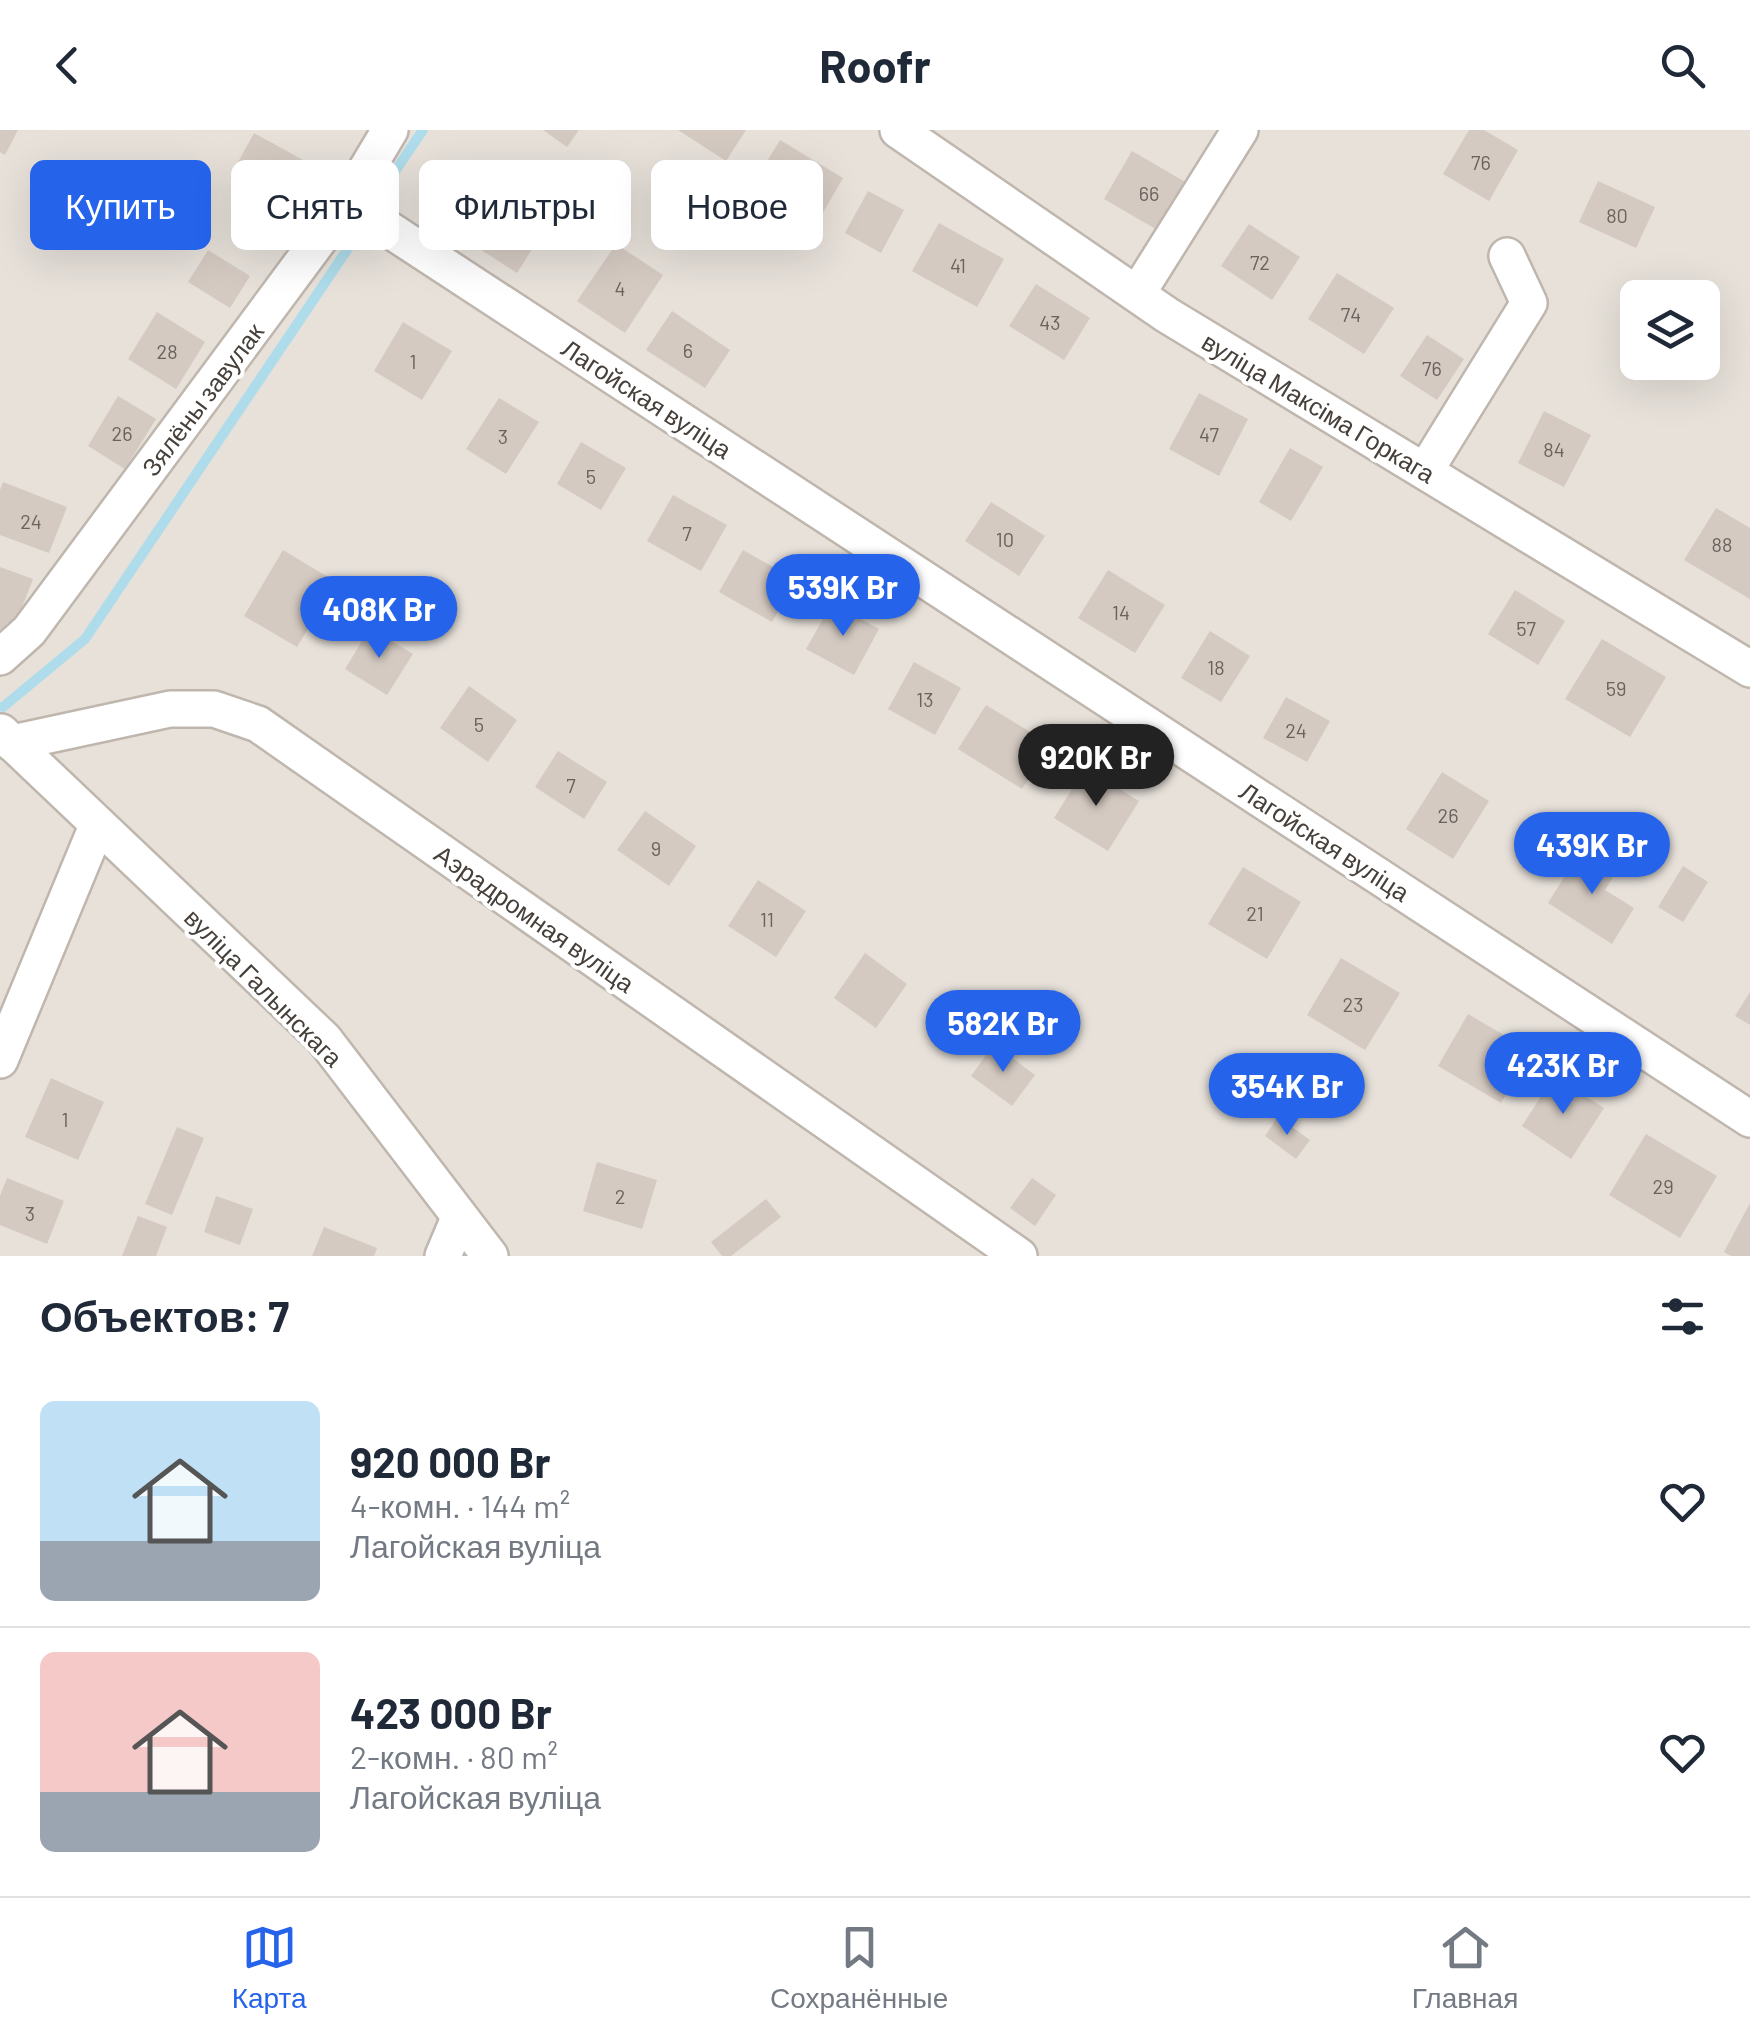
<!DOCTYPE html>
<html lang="ru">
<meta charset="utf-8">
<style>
:root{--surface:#fff;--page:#f2f2f3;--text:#1f2937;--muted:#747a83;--line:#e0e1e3;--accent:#2563eb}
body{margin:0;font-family:Barlow,sans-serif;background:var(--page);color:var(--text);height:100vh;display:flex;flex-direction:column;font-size:38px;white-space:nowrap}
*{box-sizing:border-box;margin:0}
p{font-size:32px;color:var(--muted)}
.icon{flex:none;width:55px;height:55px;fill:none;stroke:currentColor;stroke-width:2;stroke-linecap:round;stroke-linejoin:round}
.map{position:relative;height:1126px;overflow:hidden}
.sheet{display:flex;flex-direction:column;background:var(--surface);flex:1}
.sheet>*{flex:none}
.top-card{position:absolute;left:30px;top:30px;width:1000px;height:90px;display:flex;gap:20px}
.tools{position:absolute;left:1620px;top:150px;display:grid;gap:20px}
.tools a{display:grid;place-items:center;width:100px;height:100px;border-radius:15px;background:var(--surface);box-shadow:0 10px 40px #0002;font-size:50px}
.price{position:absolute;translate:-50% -85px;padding:0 22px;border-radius:35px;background:var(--accent);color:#fff;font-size:32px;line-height:65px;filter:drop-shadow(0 2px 5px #0008)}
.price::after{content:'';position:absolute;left:50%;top:60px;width:30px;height:22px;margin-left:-15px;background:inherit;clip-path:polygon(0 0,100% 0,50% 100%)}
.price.active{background:#222;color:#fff}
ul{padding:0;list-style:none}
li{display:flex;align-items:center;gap:30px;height:250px;padding:0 40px}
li+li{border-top:2px solid var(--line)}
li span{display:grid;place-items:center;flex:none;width:280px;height:200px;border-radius:15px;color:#555}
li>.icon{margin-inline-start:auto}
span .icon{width:120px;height:120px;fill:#fffc;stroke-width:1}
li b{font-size:42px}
h2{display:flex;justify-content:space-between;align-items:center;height:120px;padding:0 40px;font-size:42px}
.tag{padding:0 35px;border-radius:15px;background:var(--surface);box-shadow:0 10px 40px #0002;font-size:35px;line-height:90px}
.tag.active{background:var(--accent);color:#fff}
header{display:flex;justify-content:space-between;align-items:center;height:130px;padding:0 40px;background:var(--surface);font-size:45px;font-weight:700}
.dock{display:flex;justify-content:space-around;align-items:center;height:140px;border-top:2px solid var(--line);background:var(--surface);font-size:28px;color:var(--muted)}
.dock a{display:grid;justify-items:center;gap:5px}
.dock .active{color:var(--accent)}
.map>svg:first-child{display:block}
.residential{fill:#e7e1da;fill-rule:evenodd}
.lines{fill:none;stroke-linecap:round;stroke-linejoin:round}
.stream{stroke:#aedcea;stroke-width:10}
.building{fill:#d4cac2}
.minor-casing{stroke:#bfb6ae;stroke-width:40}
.minor{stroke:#fff;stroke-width:35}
.labels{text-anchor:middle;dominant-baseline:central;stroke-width:8;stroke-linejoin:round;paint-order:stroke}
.number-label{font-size:20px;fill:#6a625c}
.street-label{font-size:25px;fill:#47403a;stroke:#fff}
</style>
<header><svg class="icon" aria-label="back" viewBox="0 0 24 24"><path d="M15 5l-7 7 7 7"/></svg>Roofr<svg class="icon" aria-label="search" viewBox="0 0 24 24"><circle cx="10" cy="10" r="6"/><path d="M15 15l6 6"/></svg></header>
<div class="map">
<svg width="1750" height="1126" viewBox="0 0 1750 1126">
<rect width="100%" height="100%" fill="#f4f0eb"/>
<path class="residential" d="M0,0H1750V1126H0ZM1638,168H1702V232H1638Z"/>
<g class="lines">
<g class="stream">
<path d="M385,56L423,0"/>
<path d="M3,577L85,509L353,111"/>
</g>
</g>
<g class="building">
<path d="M0,0H18L5,25L0,22Z"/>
<path d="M543,0H579L567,17Z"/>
<path d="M678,0H746L726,31Z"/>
<path d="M1469,0H1484L1518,20L1489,71L1443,44Z"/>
<path d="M254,3L314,36L290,80L230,47Z"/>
<path d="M780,10L843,48L821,86L757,48Z"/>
<path d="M1132,21L1194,57L1166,105L1104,69Z"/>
<path d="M1598,51L1655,77L1636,118L1579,92Z"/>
<path d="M868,61L904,80L881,123L845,103Z"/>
<path d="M497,67L546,97L517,143L469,112Z"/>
<path d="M939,93L1004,129L977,177L912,141Z"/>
<path d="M1249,94L1300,127L1272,170L1221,136Z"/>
<path d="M616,114L663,145L625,203L577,171Z"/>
<path d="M208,120L250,146L230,178L188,152Z"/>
<path d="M1337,143L1394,178L1364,224L1308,189Z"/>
<path d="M1036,154L1090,188L1064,230L1009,196Z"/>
<path d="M672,181L730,220L705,258L646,220Z"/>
<path d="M157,182L205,212L176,259L128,229Z"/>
<path d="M403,192L452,221L422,270L374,241Z"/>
<path d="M1427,205L1464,229L1437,270L1400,246Z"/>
<path d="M1199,263L1248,289L1219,346L1169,319Z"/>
<path d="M118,266L156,289L125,339L88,316Z"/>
<path d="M499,268L539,292L506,344L466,319Z"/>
<path d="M1544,281L1591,305L1564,357L1518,333Z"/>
<path d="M581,312L626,338L601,380L557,354Z"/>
<path d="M1290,318L1323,337L1291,391L1259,372Z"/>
<path d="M3,352L67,377L49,423L0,405V360Z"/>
<path d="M673,365L727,395L701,441L647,411Z"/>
<path d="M991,372L1045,406L1019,446L965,411Z"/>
<path d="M1716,378L1750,398V469L1684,430Z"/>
<path d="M283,420L336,452L297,517L244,486Z"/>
<path d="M743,420L796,450L772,492L719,462Z"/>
<path d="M0,437L33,449L12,503L0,499Z"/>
<path d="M1108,440L1165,475L1135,523L1078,488Z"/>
<path d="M1515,460L1565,491L1538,535L1488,504Z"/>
<path d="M832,473L879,499L854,545L806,519Z"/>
<path d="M370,498L413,524L387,565L345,539Z"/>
<path d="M1210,501L1250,526L1221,572L1181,548Z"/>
<path d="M1602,509L1666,547L1630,607L1565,569Z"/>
<path d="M914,532L961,558L935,605L888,579Z"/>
<path d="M469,556L517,590L488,632L440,598Z"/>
<path d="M1286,567L1330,591L1307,632L1263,608Z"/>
<path d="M986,575L1050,614L1022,659L958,619Z"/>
<path d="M558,621L607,652L584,689L535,657Z"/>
<path d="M1085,638L1139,671L1108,721L1054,688Z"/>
<path d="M1442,642L1489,671L1453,729L1406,699Z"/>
<path d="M645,681L696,716L669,756L617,720Z"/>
<path d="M1583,717L1618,739L1605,760L1634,778L1612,814L1548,773Z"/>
<path d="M1683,736L1708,752L1683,792L1658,777Z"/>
<path d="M1243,737L1301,772L1267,829L1208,794Z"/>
<path d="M758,750L806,781L776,827L728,796Z"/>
<path d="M865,823L907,854L876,898L834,868Z"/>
<path d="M1341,828L1400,863L1365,920L1307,885Z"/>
<path d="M1750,862V895L1735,886Z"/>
<path d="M1468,884L1531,921L1501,973L1438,936Z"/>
<path d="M994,914L1035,945L1012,976L971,946Z"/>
<path d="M1554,946L1604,978L1571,1029L1522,996Z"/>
<path d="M51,948L104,972L78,1030L25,1007Z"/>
<path d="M1278,987L1310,1010L1296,1029L1265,1006Z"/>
<path d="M177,997L204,1008L172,1085L145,1074Z"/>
<path d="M1646,1004L1717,1046L1680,1108L1609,1065Z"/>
<path d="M597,1032L657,1050L642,1099L583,1081Z"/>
<path d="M7,1048L64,1071L47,1114L0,1095V1066Z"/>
<path d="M1032,1048L1056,1065L1035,1096L1010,1078Z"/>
<path d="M216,1066L253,1079L240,1115L204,1102Z"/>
<path d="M766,1069L781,1087L731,1126H722L711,1112Z"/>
<path d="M1750,1073V1126H1731L1724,1122Z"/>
<path d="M138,1086L167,1097L156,1126H122Z"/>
<path d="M324,1097L377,1118L374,1126H312Z"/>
</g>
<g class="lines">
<defs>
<g id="minor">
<path d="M898,0L1167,185L1750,539"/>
<path d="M347,72L1750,989"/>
<path d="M1137,164L1240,0"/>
<path d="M1425,341L1529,173L1507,126"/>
<path d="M0,527L29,501L347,72L390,0"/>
<path d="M1,602L324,909L490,1126"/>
<path d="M12,613L170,579H214L258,594L1019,1126"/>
<path d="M0,930L97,696"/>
<path d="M443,1126L459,1088"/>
</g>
</defs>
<use href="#minor" class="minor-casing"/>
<use href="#minor" class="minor"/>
</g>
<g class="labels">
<g class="number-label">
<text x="1481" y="32">76</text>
<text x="1149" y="63">66</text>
<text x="1617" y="85">80</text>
<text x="1260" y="132">72</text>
<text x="958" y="135">41</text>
<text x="620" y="158">4</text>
<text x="1351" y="184">74</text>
<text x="1050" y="192">43</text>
<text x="688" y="220">6</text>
<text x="167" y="221">28</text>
<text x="413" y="231">1</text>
<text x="1432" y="238">76</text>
<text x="122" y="303">26</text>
<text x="1209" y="304">47</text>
<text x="503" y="306">3</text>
<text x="1554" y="319">84</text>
<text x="591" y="346">5</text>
<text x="31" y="391">24</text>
<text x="687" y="403">7</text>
<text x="1005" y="409">10</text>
<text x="1722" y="414">88</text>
<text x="1121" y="482">14</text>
<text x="1526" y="498">57</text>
<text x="1216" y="537">18</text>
<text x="1616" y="558">59</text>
<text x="925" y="569">13</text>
<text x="479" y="594">5</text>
<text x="1296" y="600">24</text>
<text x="571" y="655">7</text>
<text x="1448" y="685">26</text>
<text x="656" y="718">9</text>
<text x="1255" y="783">21</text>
<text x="767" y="789">11</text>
<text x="1353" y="874">23</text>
<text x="65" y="989">1</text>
<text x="1663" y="1056">29</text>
<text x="620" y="1066">2</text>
<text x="30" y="1083">3</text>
</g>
<g class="street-label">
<text transform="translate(647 268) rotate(33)">Лагойская вуліца</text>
<text transform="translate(202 269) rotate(-53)">Зялёны завулак</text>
<text transform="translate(1319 277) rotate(31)">вуліца Максіма Горкага</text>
<text transform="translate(1325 711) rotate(33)">Лагойская вуліца</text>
<text transform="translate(535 788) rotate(35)">Аэрадромная вуліца</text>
<text transform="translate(264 857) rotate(45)">вуліца Галынскага</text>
</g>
</g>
</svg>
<div class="tools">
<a><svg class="icon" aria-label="layers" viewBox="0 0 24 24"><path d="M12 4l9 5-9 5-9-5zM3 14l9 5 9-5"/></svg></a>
</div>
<b class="price" style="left:843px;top:509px">539K Br</b>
<b class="price" style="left:379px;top:531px">408K Br</b>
<b class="price active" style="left:1096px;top:679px">920K Br</b>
<b class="price" style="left:1592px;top:767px">439K Br</b>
<b class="price" style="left:1003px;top:945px">582K Br</b>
<b class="price" style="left:1563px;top:987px">423K Br</b>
<b class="price" style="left:1287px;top:1008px">354K Br</b>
<div class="top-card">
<a class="tag active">Купить</a>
<a class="tag">Снять</a>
<a class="tag">Фильтры</a>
<a class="tag">Новое</a>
</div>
</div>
<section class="sheet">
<h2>Объектов: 7<svg class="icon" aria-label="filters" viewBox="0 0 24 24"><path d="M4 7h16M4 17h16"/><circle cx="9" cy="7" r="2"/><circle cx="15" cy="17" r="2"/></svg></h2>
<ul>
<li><span style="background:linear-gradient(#bfe0f5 70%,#9aa5b1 0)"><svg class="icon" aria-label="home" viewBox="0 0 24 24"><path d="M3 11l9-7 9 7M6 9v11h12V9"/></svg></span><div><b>920 000 Br</b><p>4-комн. · 144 m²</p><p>Лагойская вуліца</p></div><svg class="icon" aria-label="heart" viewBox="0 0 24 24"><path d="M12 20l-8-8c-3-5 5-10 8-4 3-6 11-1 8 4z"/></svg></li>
<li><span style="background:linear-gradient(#f6c9c9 70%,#9aa5b1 0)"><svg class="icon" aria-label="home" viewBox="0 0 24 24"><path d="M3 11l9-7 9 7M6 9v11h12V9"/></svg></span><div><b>423 000 Br</b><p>2-комн. · 80 m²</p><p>Лагойская вуліца</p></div><svg class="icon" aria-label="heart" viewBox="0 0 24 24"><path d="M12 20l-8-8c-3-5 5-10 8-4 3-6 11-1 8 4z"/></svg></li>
</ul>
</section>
<nav class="dock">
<a class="active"><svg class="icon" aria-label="map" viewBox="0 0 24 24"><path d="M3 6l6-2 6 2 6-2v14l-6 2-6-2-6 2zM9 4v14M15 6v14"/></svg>Карта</a>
<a><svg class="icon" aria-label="saved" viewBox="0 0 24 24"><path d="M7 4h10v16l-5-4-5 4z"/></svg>Сохранённые</a>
<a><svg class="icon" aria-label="home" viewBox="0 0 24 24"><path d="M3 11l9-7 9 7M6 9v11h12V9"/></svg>Главная</a>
</nav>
